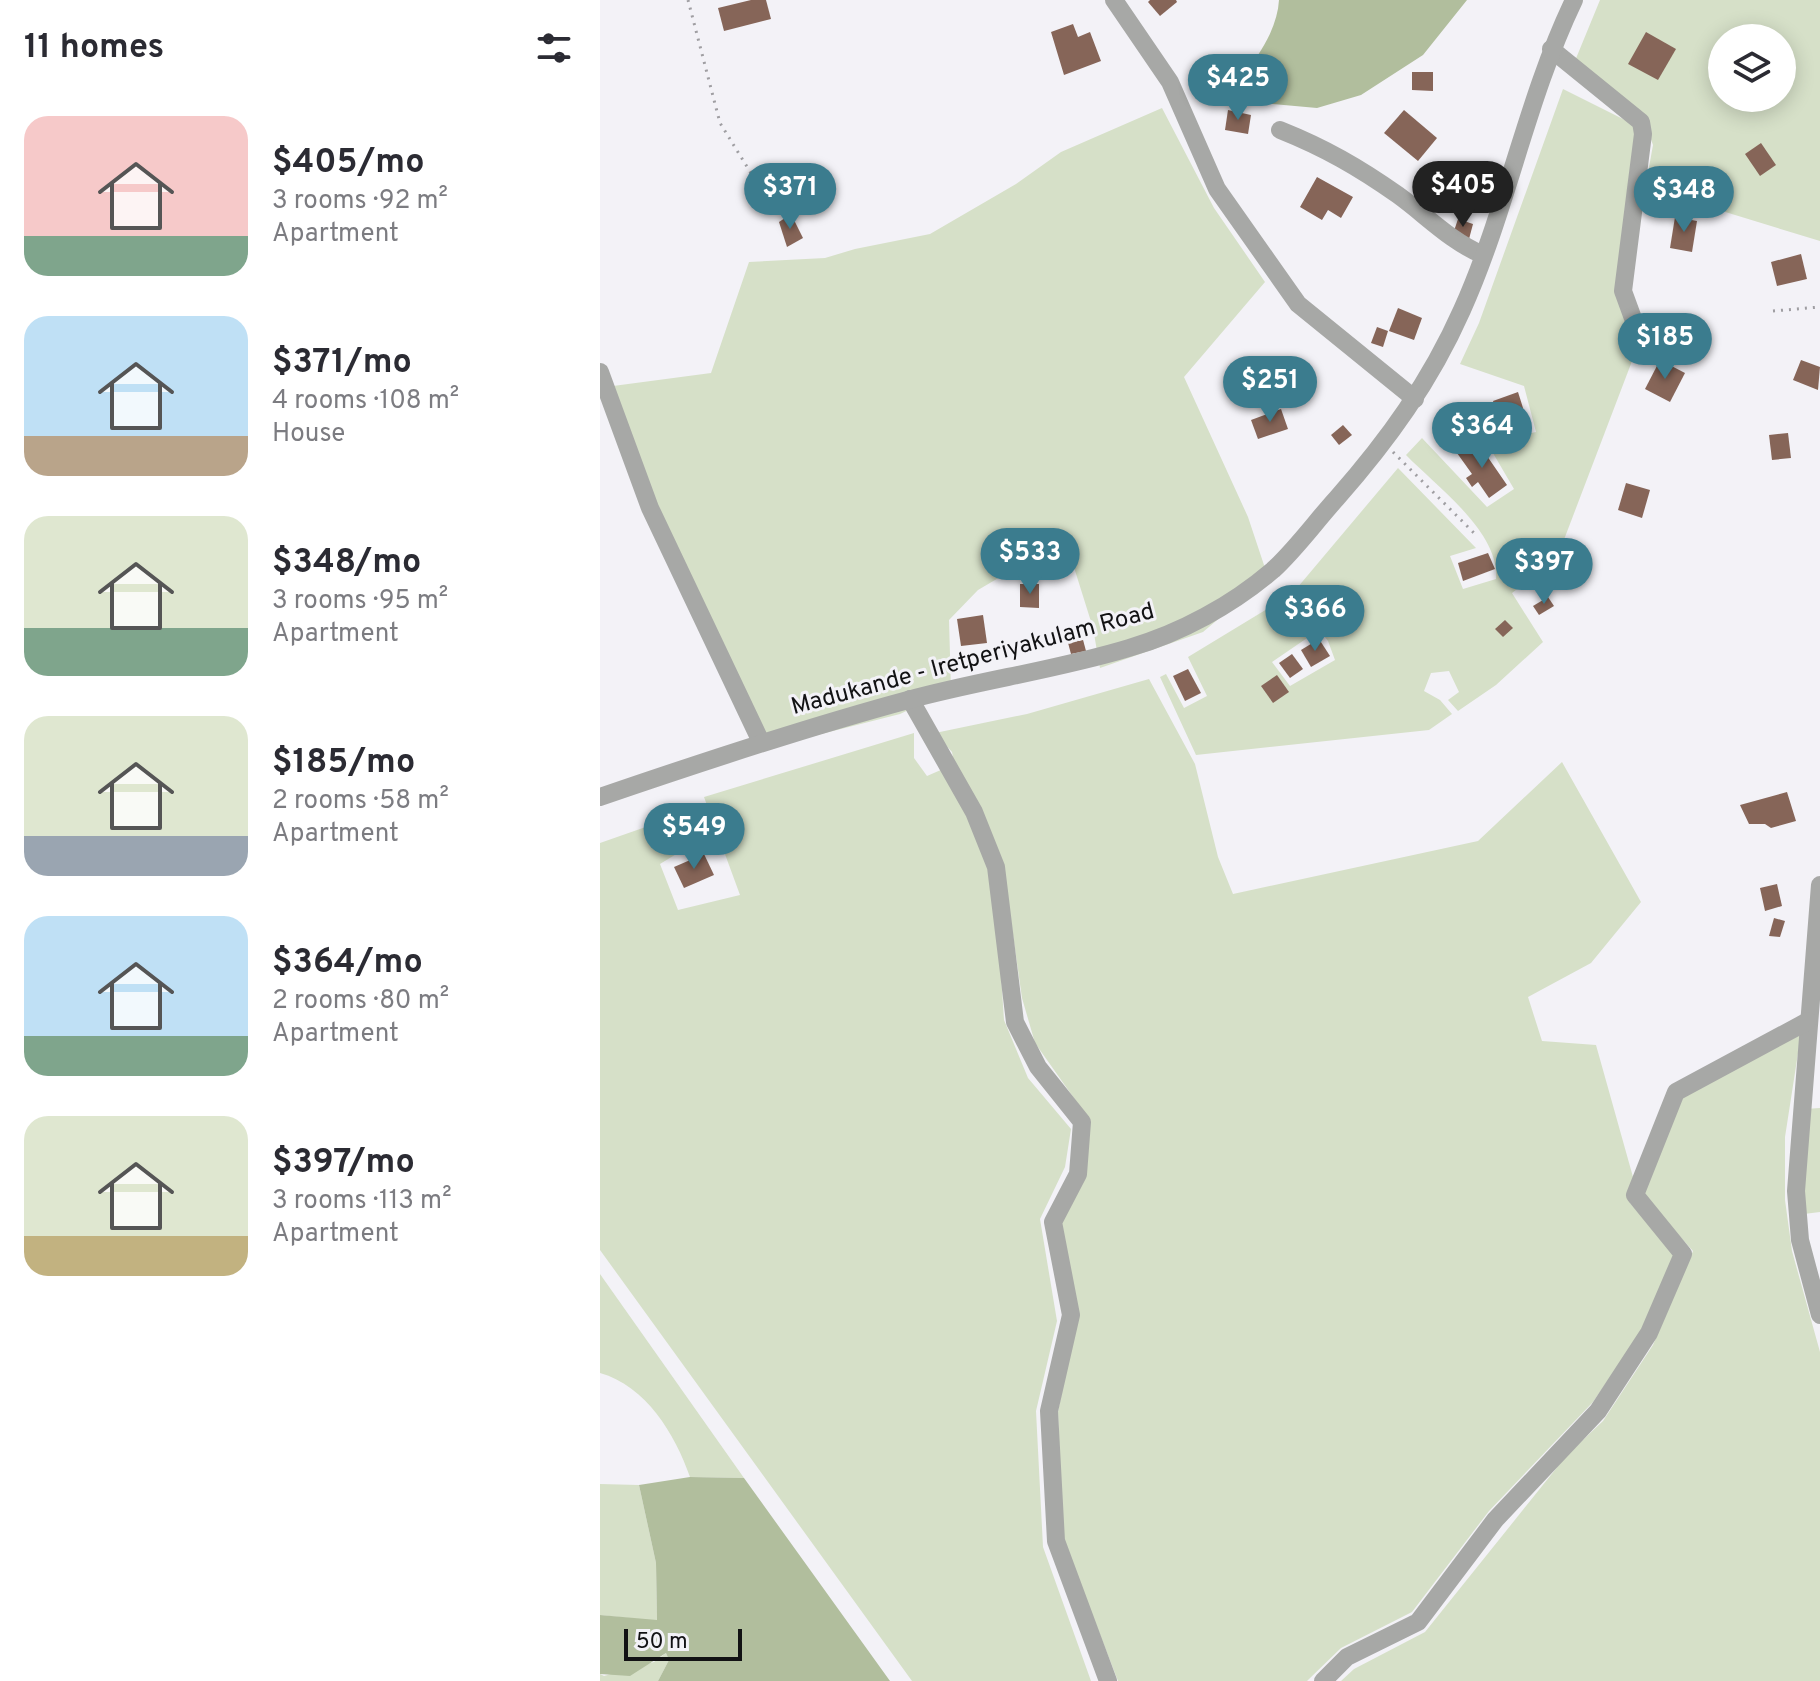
<!DOCTYPE html>
<meta charset="utf-8">
<style>
:root{--surface:#fff;--page:#f7f7f7;--text:#2b2b33;--muted:#7c7c81;--accent:#3b7c8e}
body{margin:0;font-family:Overpass,sans-serif;background:var(--page);color:var(--text);height:100vh;display:flex;flex-direction:column;font-size:30px;white-space:nowrap}
*{box-sizing:border-box;margin:0}
p{font-size:26px;color:var(--muted)}
.icon{flex:none;width:44px;height:44px;fill:none;stroke:currentColor;stroke-width:2;stroke-linecap:round;stroke-linejoin:round}
.map{position:relative;flex:1;overflow:hidden}
.drawer{display:flex;flex-direction:column;background:var(--surface);width:600px}
.drawer>*{flex:none}
.buttons{position:absolute;left:1108px;top:24px;display:grid;gap:16px}
.buttons a{display:grid;place-items:center;width:88px;height:88px;border-radius:50%;background:var(--surface);box-shadow:0 4px 20px #0003;font-size:40px}
.scale{position:absolute;left:24px;bottom:20px;width:118px;box-sizing:border-box;padding-left:8px;border:4px solid #121214;border-top:0;font-size:22px;line-height:28px;white-space:nowrap;color:#121214;-webkit-text-stroke:6px #f3f2f7;paint-order:stroke}
.price{position:absolute;translate:-50% -68px;padding:0 18px;border-radius:28px;background:var(--accent);color:#fff;font-size:26px;line-height:52px;filter:drop-shadow(0 2px 4px #0008)}
.price::after{content:'';position:absolute;left:50%;top:48px;width:24px;height:18px;margin-left:-12px;background:inherit;clip-path:polygon(0 0,100% 0,50% 100%)}
.price.on{background:#222;color:#fff}
ul{padding:0;list-style:none}
li{display:flex;align-items:center;gap:24px;height:200px;padding:0 24px}
li span{display:grid;place-items:center;flex:none;width:224px;height:160px;border-radius:24px;color:#555}
li>.icon{margin-inline-start:auto}
span .icon{width:96px;height:96px;fill:#fffc;stroke-width:1}
li b{font-size:34px}
h2{display:flex;justify-content:space-between;align-items:center;height:96px;padding:0 24px;font-size:34px}
main{display:flex;flex:1;min-height:0}
.map>svg:first-child{display:block}
.green{fill:#d6e0c8;fill-rule:evenodd}
.forest{fill:#b1be9d}
.building{fill:#866558}
.lines{fill:none;stroke-linecap:round;stroke-linejoin:round}
.path{stroke:#9f9ea2;stroke-width:3;stroke-dasharray:2 6;stroke-linecap:butt}
.minor{stroke:#a7a8a6;stroke-width:18}
.labels{text-anchor:middle;dominant-baseline:central;stroke-width:6;stroke-linejoin:round;paint-order:stroke}
.street-label{font-size:24px;fill:#121214;stroke:#f3f2f7}
</style>
<main>
<section class="drawer">
<h2>11 homes<svg class="icon" aria-label="filters" viewBox="0 0 24 24"><path d="M4 7h16M4 17h16"/><circle cx="9" cy="7" r="2"/><circle cx="15" cy="17" r="2"/></svg></h2>
<ul>
<li><span style="background:linear-gradient(#f6c9c9 75%,#7fa58c 0)"><svg class="icon" aria-label="home" viewBox="0 0 24 24"><path d="M3 11l9-7 9 7M6 9v11h12V9"/></svg></span><div><b>$405/mo</b><p>3 rooms · 92 m²</p><p>Apartment</p></div></li>
<li><span style="background:linear-gradient(#bfe0f5 75%,#b9a48a 0)"><svg class="icon" aria-label="home" viewBox="0 0 24 24"><path d="M3 11l9-7 9 7M6 9v11h12V9"/></svg></span><div><b>$371/mo</b><p>4 rooms · 108 m²</p><p>House</p></div></li>
<li><span style="background:linear-gradient(#dfe7d0 70%,#7fa58c 0)"><svg class="icon" aria-label="home" viewBox="0 0 24 24"><path d="M3 11l9-7 9 7M6 9v11h12V9"/></svg></span><div><b>$348/mo</b><p>3 rooms · 95 m²</p><p>Apartment</p></div></li>
<li><span style="background:linear-gradient(#dfe7d0 75%,#9aa5b1 0)"><svg class="icon" aria-label="home" viewBox="0 0 24 24"><path d="M3 11l9-7 9 7M6 9v11h12V9"/></svg></span><div><b>$185/mo</b><p>2 rooms · 58 m²</p><p>Apartment</p></div></li>
<li><span style="background:linear-gradient(#bfe0f5 75%,#7fa58c 0)"><svg class="icon" aria-label="home" viewBox="0 0 24 24"><path d="M3 11l9-7 9 7M6 9v11h12V9"/></svg></span><div><b>$364/mo</b><p>2 rooms · 80 m²</p><p>Apartment</p></div></li>
<li><span style="background:linear-gradient(#dfe7d0 75%,#c2b280 0)"><svg class="icon" aria-label="home" viewBox="0 0 24 24"><path d="M3 11l9-7 9 7M6 9v11h12V9"/></svg></span><div><b>$397/mo</b><p>3 rooms · 113 m²</p><p>Apartment</p></div></li>
</ul>
</section>
<div class="map">
<svg width="1220" height="1681" viewBox="0 0 1220 1681">
<rect width="100%" height="100%" fill="#f3f2f7"/>
<g class="green">
<path d="M1000,0H1220V241L1109,207L1044,195L1053,145L1043,116L970,73ZM1122,38H1182V98H1122Z"/>
<path d="M963,89L1037,126L1017,290L1037,348L957,558L912,593L943,642L896,685L858,711L848,700L859,692L849,671L831,673L824,691L840,700L852,714L829,730L596,755L560,677L566,674L584,708L607,696L588,657L685,598L713,634L672,662L690,686L735,660L728,641L692,594L798,468L876,548L850,556L863,589L896,579C900,532 836,486 806,455L822,438L887,507L914,489L890,448L896,440L936,432L924,386L860,364L879,323Z"/>
<path d="M562,108L614,208L665,282L584,377L648,517L668,577L603,632L500,668L493,628L472,561L436,556L378,590L349,620L351,690L300,714L170,747L48,486L13,386L111,373L149,262L225,258L255,249L330,234L416,184L461,152Z"/>
<path d="M549,679L595,764L618,857L633,894L878,841L962,762L1041,902L991,963L928,997L942,1041L996,1045L1033,1177L1030,1203L1075,1254L1041,1332L993,1402L889,1511L812,1612L741,1648L707,1681H518L462,1537L458,1412L477,1313L460,1222L488,1118L435,1043L422,998L409,907L357,778L352,752L335,733L427,714Z"/>
<path d="M314,733V758L327,776L343,769L394,868L404,1020L428,1078L471,1129L465,1167L440,1219L457,1321L436,1411L443,1547L491,1681H312L0,1250V843L77,816L91,845L60,864L78,910L140,895L104,797Z"/>
<path d="M1201,1034L1185,1137V1200L1192,1251L1220,1352V1681H741L754,1669L825,1632L967,1455L1003,1421L1053,1345L1093,1251L1043,1196L1083,1097Z"/>
<path d="M1220,1108V1212L1204,1214L1205,1109Z"/>
<path d="M0,1274L144,1478L90,1477C75,1434 46,1386 0,1373Z"/>
<path d="M0,1484L39,1485L56,1563L57,1621L0,1615Z"/>
<path d="M66,1653L69,1660L58,1681H0V1674L4,1676L54,1662Z"/>
</g>
<g class="forest">
<path d="M679,0H867L823,55L761,95L717,108L618,99C645,77 677,37 679,0Z"/>
<path d="M90,1477L144,1478L290,1681H58L69,1660L66,1653L30,1676L0,1674V1615L57,1620L56,1563L39,1485Z"/>
</g>
<g class="building">
<path d="M151,0H166L171,19L124,31L118,8Z"/>
<path d="M550,0H576L577,2L560,16L548,2Z"/>
<path d="M473,24L478,37L490,32L501,61L464,75L451,32Z"/>
<path d="M1046,32L1076,49L1058,80L1028,64Z"/>
<path d="M812,72H833V91L812,90Z"/>
<path d="M628,110L651,115L648,134L625,130Z"/>
<path d="M804,110L837,138L818,161L784,133Z"/>
<path d="M1161,143L1176,165L1160,176L1145,154Z"/>
<path d="M717,177L753,197L741,218L728,210L722,220L700,207Z"/>
<path d="M191,214L203,238L187,247L179,222Z"/>
<path d="M1075,217L1097,221L1092,252L1070,248Z"/>
<path d="M858,219L873,224L869,239L853,234Z"/>
<path d="M1201,254L1207,279L1177,286L1171,262Z"/>
<path d="M798,308L822,318L814,340L789,331Z"/>
<path d="M777,327L788,331L783,347L771,343Z"/>
<path d="M1060,360L1085,373L1070,402L1045,389Z"/>
<path d="M1201,360L1220,367L1218,390L1193,380Z"/>
<path d="M918,392L928,424L894,432L887,411L895,408L893,401Z"/>
<path d="M681,409L688,429L658,439L651,420Z"/>
<path d="M743,425L752,435L739,445L731,435Z"/>
<path d="M1188,433L1191,458L1172,460L1169,435Z"/>
<path d="M876,440L907,485L889,498L878,482L872,487L866,478L872,474L857,453Z"/>
<path d="M1026,483L1050,490L1042,518L1018,510Z"/>
<path d="M888,553L895,569L863,581L858,563Z"/>
<path d="M420,584H439V608L420,607Z"/>
<path d="M948,597L954,606L939,615L933,606Z"/>
<path d="M740,614L750,629L738,636L728,621Z"/>
<path d="M383,615L387,643L361,646L357,619Z"/>
<path d="M905,620L913,628L903,637L895,629Z"/>
<path d="M482,636L486,651L471,654L467,639Z"/>
<path d="M719,639L730,656L711,667L701,650Z"/>
<path d="M692,654L703,669L690,678L679,663Z"/>
<path d="M588,669L601,693L585,701L573,676Z"/>
<path d="M677,675L689,692L673,703L661,686Z"/>
<path d="M1187,792L1196,821L1171,828L1165,824H1149L1140,805Z"/>
<path d="M104,854L114,875L84,888L74,867Z"/>
<path d="M1177,884L1182,906L1165,911L1160,888Z"/>
<path d="M1174,918L1185,921L1180,937L1169,936Z"/>
</g>
<g class="lines">
<g class="path">
<path d="M88,0L120,123L175,212"/>
<path d="M1173,311L1220,307"/>
<path d="M793,452L875,534"/>
</g>
<g class="minor">
<path d="M514,0L570,82L617,189L698,304L815,399"/>
<path d="M951,49L1041,122L1043,134L1023,291L1042,343"/>
<path d="M680,130C725,148 758,167 798,195C827,216 850,241 883,255"/>
<path d="M0,372L50,508L161,742"/>
<path d="M310,699L374,812L396,867L415,1022L438,1067L482,1122L478,1174L453,1222L471,1315L449,1411L456,1541L508,1681"/>
<path d="M0,797C102,762 204,728 308,700C381,680 457,670 529,648C581,633 632,605 673,570C696,549 716,521 737,498C788,440 830,382 862,310C907,210 926,100 974,0"/>
<path d="M1220,885L1196,1191L1200,1240L1220,1315"/>
<path d="M723,1681L747,1657L818,1622L895,1520L998,1411L1049,1333L1083,1254L1035,1195L1076,1092L1208,1021"/>
</g>
</g>
<g class="labels">
<g class="street-label">
<text transform="translate(373 660) rotate(-15)">Madukande - Iretperiyakulam Road</text>
</g>
</g>
</svg>
<div class="buttons">
<a><svg class="icon" aria-label="layers" viewBox="0 0 24 24"><path d="M12 4l9 5-9 5-9-5zM3 14l9 5 9-5"/></svg></a>
</div>
<div class="scale">50 m</div>
<b class="price" style="left:638px;top:122px">$425</b>
<b class="price on" style="left:863px;top:229px">$405</b>
<b class="price" style="left:190px;top:231px">$371</b>
<b class="price" style="left:1084px;top:234px">$348</b>
<b class="price" style="left:1065px;top:381px">$185</b>
<b class="price" style="left:670px;top:424px">$251</b>
<b class="price" style="left:882px;top:470px">$364</b>
<b class="price" style="left:430px;top:596px">$533</b>
<b class="price" style="left:944px;top:606px">$397</b>
<b class="price" style="left:715px;top:653px">$366</b>
<b class="price" style="left:94px;top:871px">$549</b>
</div>
</main>
